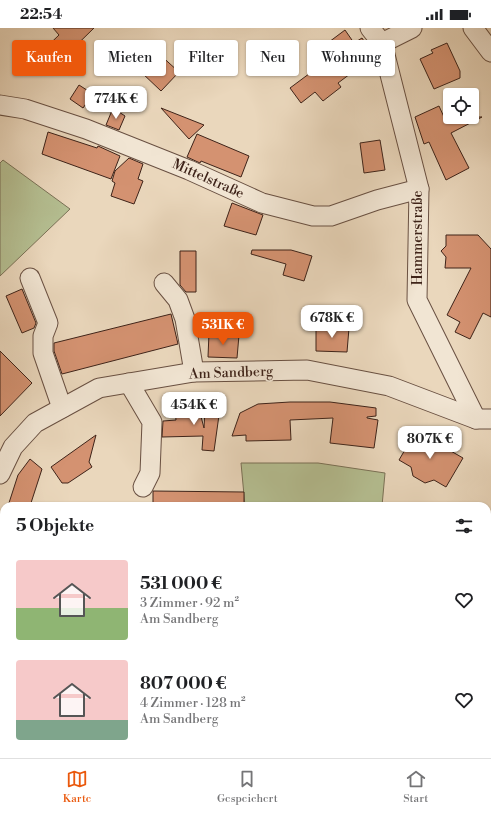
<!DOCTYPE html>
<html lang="de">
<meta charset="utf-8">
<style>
:root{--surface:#fff;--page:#f6f6f6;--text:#202124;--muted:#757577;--line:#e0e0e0;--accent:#ea580c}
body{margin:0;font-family:"Libre Bodoni",serif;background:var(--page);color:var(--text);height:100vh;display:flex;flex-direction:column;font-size:15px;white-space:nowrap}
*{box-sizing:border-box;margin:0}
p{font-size:13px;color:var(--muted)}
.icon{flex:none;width:22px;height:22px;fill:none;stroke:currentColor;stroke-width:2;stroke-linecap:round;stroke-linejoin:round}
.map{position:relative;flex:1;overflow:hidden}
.panel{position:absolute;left:0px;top:474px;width:491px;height:256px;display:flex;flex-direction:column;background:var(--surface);border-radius:12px 12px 0 0;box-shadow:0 1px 3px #0004}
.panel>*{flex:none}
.banner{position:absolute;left:12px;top:12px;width:467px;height:36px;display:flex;gap:8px}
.fabs{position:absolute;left:443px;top:60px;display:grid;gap:8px}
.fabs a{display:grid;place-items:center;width:36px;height:36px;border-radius:4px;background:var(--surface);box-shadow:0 1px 3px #0004;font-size:20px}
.price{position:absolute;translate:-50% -34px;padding:0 9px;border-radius:8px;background:#fff;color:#222;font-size:13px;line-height:26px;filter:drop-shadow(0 1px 2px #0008)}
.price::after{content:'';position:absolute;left:50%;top:24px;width:12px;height:9px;margin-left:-6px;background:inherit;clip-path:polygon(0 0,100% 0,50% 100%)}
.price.selected{background:var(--accent);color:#fff}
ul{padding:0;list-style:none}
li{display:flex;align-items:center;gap:12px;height:100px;padding:0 16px}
li span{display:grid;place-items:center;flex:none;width:112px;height:80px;border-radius:4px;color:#555}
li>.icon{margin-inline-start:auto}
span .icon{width:48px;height:48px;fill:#fffc;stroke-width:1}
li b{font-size:17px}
h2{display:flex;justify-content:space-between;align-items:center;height:48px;padding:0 16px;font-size:17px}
.pill{padding:0 14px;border-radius:4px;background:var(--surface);box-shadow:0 1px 3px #0004;font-size:14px;line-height:36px}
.pill.selected{background:var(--accent);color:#fff}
.status{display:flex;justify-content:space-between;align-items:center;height:28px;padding:0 20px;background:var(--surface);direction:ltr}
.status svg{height:11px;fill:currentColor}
.dock{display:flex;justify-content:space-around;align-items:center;height:56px;border-top:1px solid var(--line);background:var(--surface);font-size:11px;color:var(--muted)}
.dock a{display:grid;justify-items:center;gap:2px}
.dock .selected{color:var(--accent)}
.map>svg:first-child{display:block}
.green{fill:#b5bf92;stroke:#7a7156}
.building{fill:#d49271;stroke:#3e2319}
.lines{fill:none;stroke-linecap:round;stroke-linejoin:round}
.minor-casing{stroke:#695042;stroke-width:21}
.minor{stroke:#f1e5d3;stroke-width:19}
.labels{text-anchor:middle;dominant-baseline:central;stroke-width:3.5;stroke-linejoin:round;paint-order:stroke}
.street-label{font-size:14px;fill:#3e2319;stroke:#f1e5d3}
</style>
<div class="status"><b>22:54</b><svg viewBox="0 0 49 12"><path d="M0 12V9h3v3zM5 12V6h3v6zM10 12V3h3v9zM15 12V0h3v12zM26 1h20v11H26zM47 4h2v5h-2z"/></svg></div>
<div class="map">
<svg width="491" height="730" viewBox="0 0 491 730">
<rect width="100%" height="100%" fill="#ead7bc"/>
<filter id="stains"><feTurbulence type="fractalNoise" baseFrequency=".005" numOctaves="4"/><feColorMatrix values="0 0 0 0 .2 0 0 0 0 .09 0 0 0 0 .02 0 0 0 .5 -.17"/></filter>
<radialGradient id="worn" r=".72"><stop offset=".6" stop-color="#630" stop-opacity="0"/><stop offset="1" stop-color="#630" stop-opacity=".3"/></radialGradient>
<g class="green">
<path d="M3,132L70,181L0,248V135Z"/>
<path d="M241,435H318L385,445L382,478H245Z"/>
<path d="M487,563H491V730H0V654L4,647V726H487Z"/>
</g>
<g class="building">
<path d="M53,0H94L49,44L35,30L59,7Z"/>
<path d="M345,2L354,15L362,10L374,28L338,55L341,59L323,73L315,64L301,75L290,60L333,28L325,17Z"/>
<path d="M447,15L460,43V50L434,61L420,31L433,25L431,22Z"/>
<path d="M158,25L179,44L161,63L141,44Z"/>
<path d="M79,57L93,66L83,80L70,71Z"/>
<path d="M439,78L444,89H482L451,105L469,140L446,152L429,114L424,116L415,89Z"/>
<path d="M113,80L125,88L119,102L106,97Z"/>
<path d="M161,80L204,97L189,111Z"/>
<path d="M48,104L97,120L98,118L120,128L111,151L42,126Z"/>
<path d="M197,106L249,128L241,149L201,133L200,135L187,129Z"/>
<path d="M380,112L385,142L364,145L360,115Z"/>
<path d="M129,130L143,136L138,151L143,153L134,176L111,168L115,155L112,153L115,143Z"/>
<path d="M232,175L263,187L256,207L224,198Z"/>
<path d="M446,207H478L491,221V289L483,285L470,311L455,304L460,294L447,287L471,240H445L446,229L441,223L446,218Z"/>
<path d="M252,222H291L312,228L304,253L283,247L286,236L251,226Z"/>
<path d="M180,223H196V264H186L180,257Z"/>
<path d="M22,261L36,295L34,300L22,305L6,268Z"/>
<path d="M171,286L178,316L62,346L54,323V315Z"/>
<path d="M316,299L349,300L347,324L316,323Z"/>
<path d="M209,305L239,307L237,330L208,329Z"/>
<path d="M0,323L32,355L0,388Z"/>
<path d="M290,374H330L376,380V388L367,389V390L378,392L374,420L330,415L333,390L290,392L291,412L246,413V407L232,408L240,385L258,376Z"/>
<path d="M220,380L214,423L202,422L203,408L162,409L163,393L176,392L175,381H199L204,400L205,381Z"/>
<path d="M416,403L463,430L446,459L434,452L425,455L413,448L411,439L399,432Z"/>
<path d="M96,407L89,434L92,439L68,455H62L51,439Z"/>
<path d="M30,431L42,441L30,478H8L18,447Z"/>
<path d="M153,463L244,464V478H153Z"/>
</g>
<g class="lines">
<defs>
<g id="minor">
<path d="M370,0L382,15L419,161L417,272L476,391"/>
<path d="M473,0L491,24"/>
<path d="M382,15L412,0"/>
<path d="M0,77L25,81L86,101L189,142L262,175L313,188H331L377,172L419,161"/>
<path d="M30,250L48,295L43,308V325L62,380"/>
<path d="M164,255L178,272L185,291L194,344"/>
<path d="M129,355L152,394L150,445L143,459"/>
<path d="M0,446L13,419L35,395L99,360L194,344L307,342L389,358L476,391H491"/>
</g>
</defs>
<use href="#minor" class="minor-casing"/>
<use href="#minor" class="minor"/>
</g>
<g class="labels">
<g class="street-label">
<text transform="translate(208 151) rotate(24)">Mittelstraße</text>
<text transform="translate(418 210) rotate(-90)">Hammerstraße</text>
<text transform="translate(231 345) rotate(-2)">Am Sandberg</text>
</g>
</g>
<rect width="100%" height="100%" filter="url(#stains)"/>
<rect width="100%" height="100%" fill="url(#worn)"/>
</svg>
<div class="fabs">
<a><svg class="icon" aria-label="locate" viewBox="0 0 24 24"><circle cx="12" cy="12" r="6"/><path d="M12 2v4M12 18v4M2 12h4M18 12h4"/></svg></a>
</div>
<b class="price" style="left:116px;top:92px">774K €</b>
<b class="price" style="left:332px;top:311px">678K €</b>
<b class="price selected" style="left:223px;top:318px">531K €</b>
<b class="price" style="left:194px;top:398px">454K €</b>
<b class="price" style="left:430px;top:432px">807K €</b>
<div class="banner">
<a class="pill selected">Kaufen</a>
<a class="pill">Mieten</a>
<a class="pill">Filter</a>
<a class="pill">Neu</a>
<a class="pill">Wohnung</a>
</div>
<section class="panel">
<h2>5 Objekte<svg class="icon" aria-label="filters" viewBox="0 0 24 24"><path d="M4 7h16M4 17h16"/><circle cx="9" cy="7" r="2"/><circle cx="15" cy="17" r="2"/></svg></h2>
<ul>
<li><span style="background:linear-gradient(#f6c9c9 60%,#8fb573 0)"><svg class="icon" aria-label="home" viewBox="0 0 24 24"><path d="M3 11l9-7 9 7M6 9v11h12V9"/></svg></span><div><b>531 000 €</b><p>3 Zimmer · 92 m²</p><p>Am Sandberg</p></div><svg class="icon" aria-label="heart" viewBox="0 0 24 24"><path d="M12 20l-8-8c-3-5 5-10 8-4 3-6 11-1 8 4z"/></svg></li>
<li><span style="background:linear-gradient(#f6c9c9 75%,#7fa58c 0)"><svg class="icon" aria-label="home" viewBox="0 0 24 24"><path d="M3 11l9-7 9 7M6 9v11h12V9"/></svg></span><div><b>807 000 €</b><p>4 Zimmer · 128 m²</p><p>Am Sandberg</p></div><svg class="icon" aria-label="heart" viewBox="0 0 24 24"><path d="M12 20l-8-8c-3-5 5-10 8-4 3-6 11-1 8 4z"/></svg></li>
</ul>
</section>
</div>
<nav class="dock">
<a class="selected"><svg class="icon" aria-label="map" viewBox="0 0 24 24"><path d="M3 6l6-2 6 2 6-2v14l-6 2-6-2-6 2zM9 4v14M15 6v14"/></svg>Karte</a>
<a><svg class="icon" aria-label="saved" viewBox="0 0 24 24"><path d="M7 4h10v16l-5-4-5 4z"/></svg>Gespeichert</a>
<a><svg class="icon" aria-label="home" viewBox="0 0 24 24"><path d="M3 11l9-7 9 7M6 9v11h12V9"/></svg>Start</a>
</nav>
